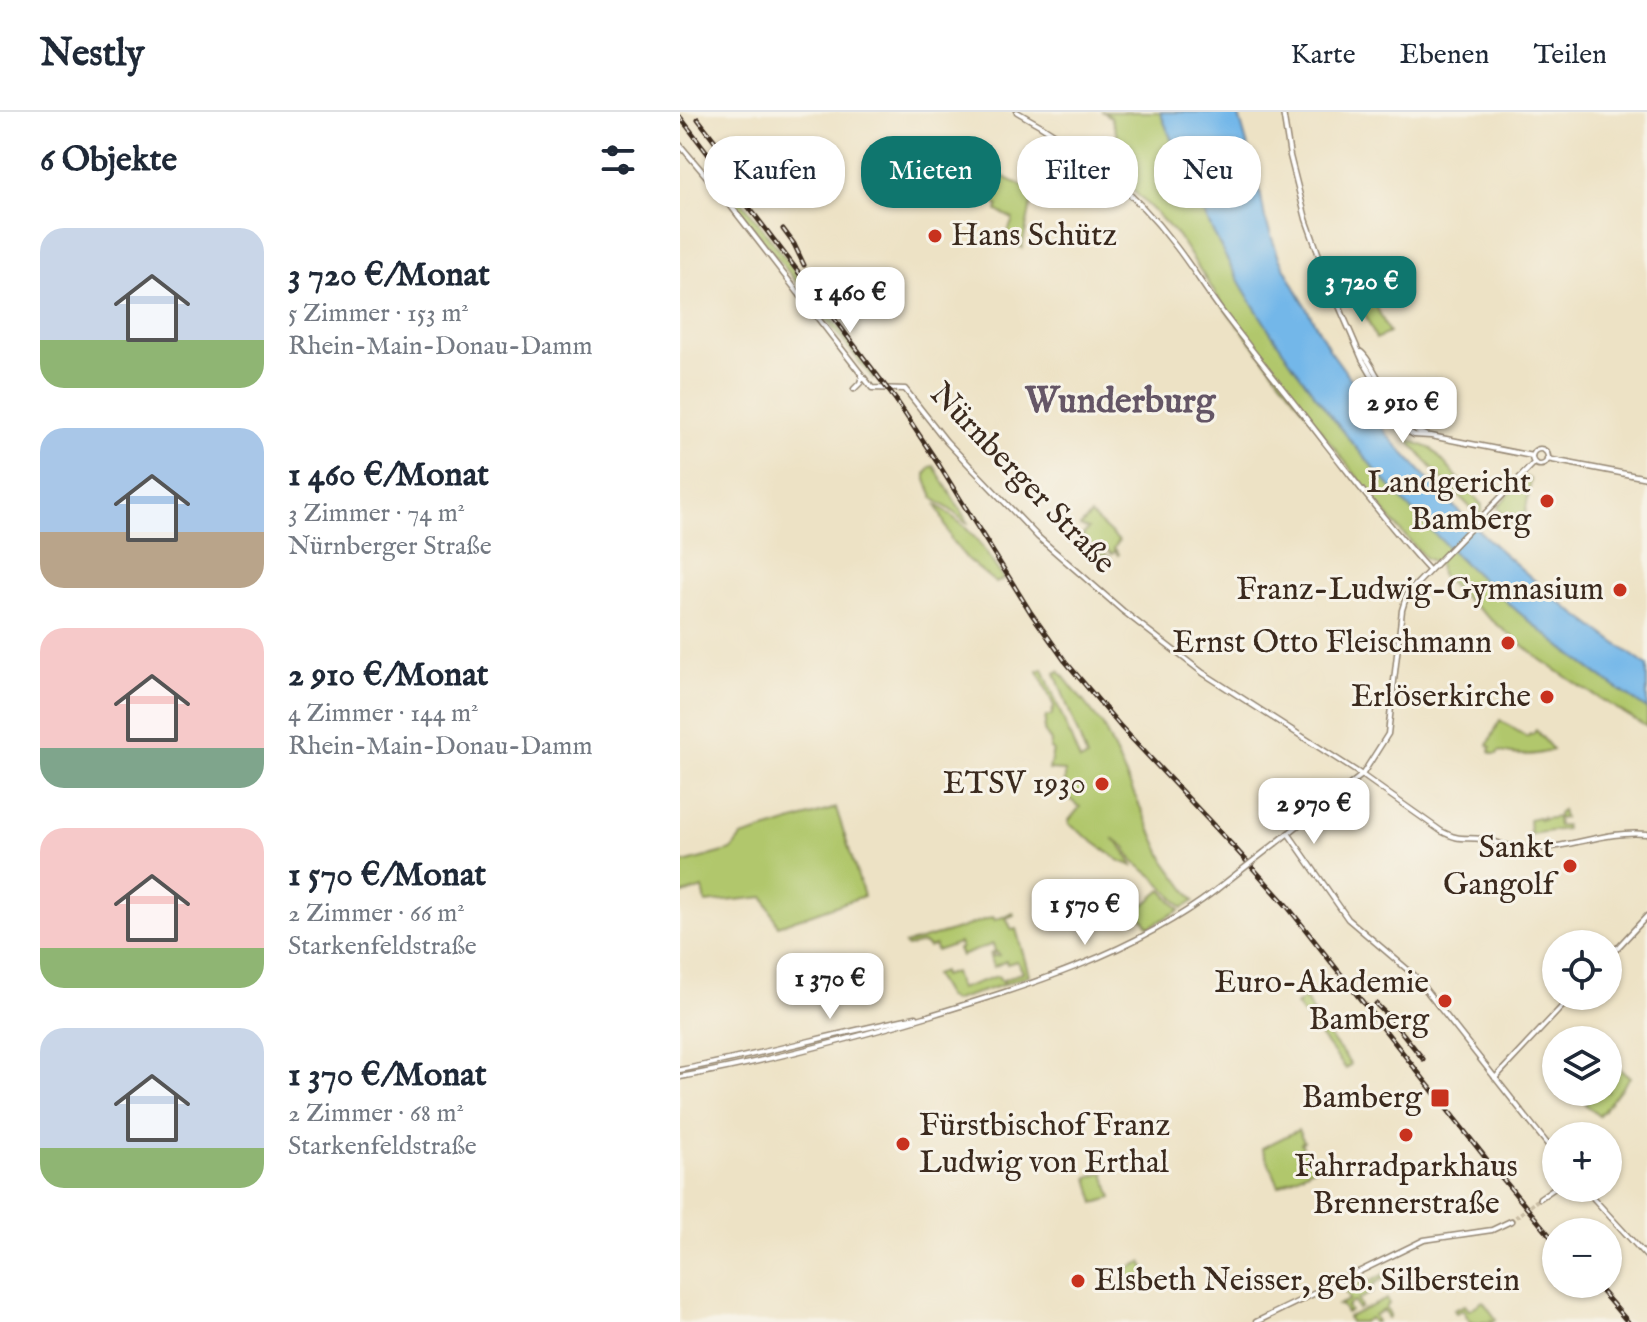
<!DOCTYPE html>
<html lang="de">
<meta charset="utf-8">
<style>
:root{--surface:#fff;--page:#f6f6f7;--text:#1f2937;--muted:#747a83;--line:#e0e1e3;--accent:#0f766e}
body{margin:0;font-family:"IM FELL English",serif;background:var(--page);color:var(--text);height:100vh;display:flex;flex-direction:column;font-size:30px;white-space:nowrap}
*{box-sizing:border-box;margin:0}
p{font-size:26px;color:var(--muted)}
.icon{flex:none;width:44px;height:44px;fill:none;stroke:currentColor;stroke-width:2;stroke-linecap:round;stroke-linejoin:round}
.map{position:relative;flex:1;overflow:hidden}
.details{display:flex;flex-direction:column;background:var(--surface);width:680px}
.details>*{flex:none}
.banner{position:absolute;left:24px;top:24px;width:760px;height:72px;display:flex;gap:16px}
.fabs{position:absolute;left:862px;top:818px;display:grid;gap:16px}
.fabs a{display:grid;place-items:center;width:80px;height:80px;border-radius:50%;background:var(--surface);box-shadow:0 2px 6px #0004;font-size:40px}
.price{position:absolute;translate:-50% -68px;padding:0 18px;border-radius:16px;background:#fff;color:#222;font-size:26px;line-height:52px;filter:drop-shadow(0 2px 4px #0008)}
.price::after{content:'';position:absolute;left:50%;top:48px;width:24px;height:18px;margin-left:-12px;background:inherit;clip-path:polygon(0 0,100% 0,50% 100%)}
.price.active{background:var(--accent);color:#fff}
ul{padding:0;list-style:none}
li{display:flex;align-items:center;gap:24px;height:200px;padding:0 40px}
li span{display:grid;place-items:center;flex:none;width:224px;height:160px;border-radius:24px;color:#555}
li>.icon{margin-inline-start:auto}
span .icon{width:96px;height:96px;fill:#fffc;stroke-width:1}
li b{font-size:34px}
h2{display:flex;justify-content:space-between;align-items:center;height:96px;padding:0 40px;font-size:34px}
.pill{padding:0 28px;border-radius:32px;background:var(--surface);box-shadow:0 2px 6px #0004;font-size:28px;line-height:72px}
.pill.active{background:var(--accent);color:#fff}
header{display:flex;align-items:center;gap:48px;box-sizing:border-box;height:112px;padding:0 40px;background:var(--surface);border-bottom:2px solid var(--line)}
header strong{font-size:38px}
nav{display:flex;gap:44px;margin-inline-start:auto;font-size:28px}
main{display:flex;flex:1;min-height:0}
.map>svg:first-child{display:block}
.green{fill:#b1c76c;stroke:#767845;stroke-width:2}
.water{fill:#73b7e9;stroke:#577084;stroke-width:2}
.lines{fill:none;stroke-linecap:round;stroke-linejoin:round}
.minor-tunnel{stroke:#c9bda4;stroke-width:4;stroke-dasharray:4 2;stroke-linecap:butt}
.minor-casing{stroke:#948672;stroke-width:7}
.minor{stroke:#fff;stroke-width:4}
.rail-casing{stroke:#3b2a1e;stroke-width:5}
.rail{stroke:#f7f3e8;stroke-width:2;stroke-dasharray:6;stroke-linecap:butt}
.minor-bridge-casing{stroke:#948672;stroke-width:7;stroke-linecap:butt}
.minor-bridge{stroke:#fff;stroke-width:4}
.poi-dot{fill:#c8321e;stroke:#f7f3e8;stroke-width:3}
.labels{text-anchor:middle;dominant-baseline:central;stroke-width:6;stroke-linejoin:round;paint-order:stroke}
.poi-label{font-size:32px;fill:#3b2a1e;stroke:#f7f3e8;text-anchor:end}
.street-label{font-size:32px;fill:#3b2a1e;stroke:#f7f3e8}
.quarter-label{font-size:36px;font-weight:bold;fill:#655666;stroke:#f7f3e8}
</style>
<header>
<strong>Nestly</strong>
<nav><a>Karte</a><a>Ebenen</a><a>Teilen</a></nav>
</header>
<main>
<section class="details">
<h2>6 Objekte<svg class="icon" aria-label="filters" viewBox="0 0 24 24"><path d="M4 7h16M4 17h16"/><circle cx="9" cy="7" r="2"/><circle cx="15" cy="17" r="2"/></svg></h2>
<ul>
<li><span style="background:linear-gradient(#c9d6e8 70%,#8fb573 0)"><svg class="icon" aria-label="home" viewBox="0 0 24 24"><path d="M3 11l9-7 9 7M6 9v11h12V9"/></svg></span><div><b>3 720 €/Monat</b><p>5 Zimmer · 153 m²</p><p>Rhein-Main-Donau-Damm</p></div></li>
<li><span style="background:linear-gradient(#a9c7e8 65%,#b9a48a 0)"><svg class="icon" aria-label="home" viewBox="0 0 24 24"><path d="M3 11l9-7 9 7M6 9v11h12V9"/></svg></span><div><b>1 460 €/Monat</b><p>3 Zimmer · 74 m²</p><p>Nürnberger Straße</p></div></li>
<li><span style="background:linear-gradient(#f6c9c9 75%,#7fa58c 0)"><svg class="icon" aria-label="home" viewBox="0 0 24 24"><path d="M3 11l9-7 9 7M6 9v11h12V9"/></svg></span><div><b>2 910 €/Monat</b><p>4 Zimmer · 144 m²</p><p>Rhein-Main-Donau-Damm</p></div></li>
<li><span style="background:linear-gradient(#f6c9c9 75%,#8fb573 0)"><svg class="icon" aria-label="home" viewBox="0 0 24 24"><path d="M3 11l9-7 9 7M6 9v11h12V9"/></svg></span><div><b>1 570 €/Monat</b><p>2 Zimmer · 66 m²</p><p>Starkenfeldstraße</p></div></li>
<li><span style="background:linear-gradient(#c9d6e8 75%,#8fb573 0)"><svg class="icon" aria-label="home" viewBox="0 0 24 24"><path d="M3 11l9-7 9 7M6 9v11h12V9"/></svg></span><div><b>1 370 €/Monat</b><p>2 Zimmer · 68 m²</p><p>Starkenfeldstraße</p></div></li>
</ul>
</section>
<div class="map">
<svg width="967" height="1210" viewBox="0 0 967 1210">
<rect width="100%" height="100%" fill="#f7f3e8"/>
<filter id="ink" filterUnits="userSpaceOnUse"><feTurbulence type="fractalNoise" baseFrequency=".0125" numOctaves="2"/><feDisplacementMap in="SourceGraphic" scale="16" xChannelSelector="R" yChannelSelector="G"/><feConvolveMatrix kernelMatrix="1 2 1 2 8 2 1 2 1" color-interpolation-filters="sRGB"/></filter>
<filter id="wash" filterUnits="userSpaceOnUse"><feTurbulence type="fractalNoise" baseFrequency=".006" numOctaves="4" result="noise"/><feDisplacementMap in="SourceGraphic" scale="32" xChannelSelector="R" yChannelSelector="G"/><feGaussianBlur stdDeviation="1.8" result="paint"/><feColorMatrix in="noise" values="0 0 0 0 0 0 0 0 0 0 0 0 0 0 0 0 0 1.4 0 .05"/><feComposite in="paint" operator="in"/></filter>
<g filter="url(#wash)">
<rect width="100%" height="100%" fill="#ede2c5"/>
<g class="green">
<path d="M423,0H480C507,65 535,131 572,191C673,353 809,492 967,597V615L901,575L861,548L787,488L762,464L759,458L760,454C755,448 752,449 745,446L711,408L546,198L498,124L471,96L434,60L441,51L439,29L431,5Z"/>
<path d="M38,58L196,265L193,267L53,90L32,62Z"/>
<path d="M324,65L349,77L353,83L342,136L325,128L333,107L317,99L318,94L313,89Z"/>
<path d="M675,149L709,221L696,227L663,153Z"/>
<path d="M727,327L752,337L802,393V398L798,403L760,365Z"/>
<path d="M254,354L288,411H286L272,399L254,387L246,368V362L250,355Z"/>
<path d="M846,365L851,368L843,414L837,416L817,395Z"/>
<path d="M256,392L284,414L297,428L324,467L316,471L288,448L272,429Z"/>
<path d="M411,403L439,429L434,436L439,442L438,443L435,439L432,442L422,433L419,436L431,447V450L417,439L402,424L408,417L400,414Z"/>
<path d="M363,557L400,649L407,646L375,561L379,559L423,614L485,749L514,789L503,796L474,765L454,750L445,735L433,726L444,738L453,754L440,749L389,712V708L400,695C384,686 385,676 385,659L369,658L373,638L370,637L371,629L364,619L366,604H371L374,594L358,559Z"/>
<path d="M820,608L847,625L850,622L852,623L856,618L873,638C855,644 838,645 819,639L817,642H813L810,640L811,635L808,633Z"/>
<path d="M156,696L184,784L98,814L84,785L26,791L23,776L0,783V752L51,738L61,725Z"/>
<path d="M882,698L884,706L877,707L878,714L885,713L886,717L850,722L849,707L859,705L860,708L863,705V707L878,705V701Z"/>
<path d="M482,778L500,798L469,815L457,799Z"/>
<path d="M333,801L334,803L326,806L332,818L336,817L349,863L325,872L323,868L343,860L337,849L327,852L326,849L313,855L310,845L319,843L317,840L309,843L315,839L313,832L281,844L278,837L281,836L279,831L256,839L255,833L248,835L247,833L241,831L227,835L225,832L272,819L313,805L315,808Z"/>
<path d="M262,860L263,864L274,860L279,877L317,864L319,865L323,873L272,889L267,885L254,863Z"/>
<path d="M625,886L640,913L671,952L666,957L616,893Z"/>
<path d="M935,954L950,965L919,1004L905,993L915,980H928V963Z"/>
<path d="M618,1018L624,1029L621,1031L635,1055L599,1074L582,1036Z"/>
<path d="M424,1061L432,1086L415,1091L408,1066Z"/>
<path d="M462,1150L472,1170L453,1180L444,1158Z"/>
<path d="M706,1161L707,1165L693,1172L694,1175L692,1176L693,1180L678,1188L681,1195L678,1197L674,1190L667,1194L670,1199L666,1201L662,1194L658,1193L669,1188L665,1179L682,1170L685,1171L684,1169L687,1167L689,1170Z"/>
<path d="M707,1187L709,1192L706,1195L710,1203L708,1206L704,1198L694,1203L697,1210H693L690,1206L683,1210H670L668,1205Z"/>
<path d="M803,1189L816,1207L813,1210L811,1208V1210H790L783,1198L776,1201L774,1198L785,1193L789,1198Z"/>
</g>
<path class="water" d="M480,0H558L579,73L585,106L599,146L649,237L678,277L708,324L766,387L814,433L877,488L967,554V597C809,492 673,353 572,191C535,131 507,65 480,0Z"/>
</g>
<g filter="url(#ink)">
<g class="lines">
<path class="minor-tunnel" d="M831,1109L860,1086"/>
<defs>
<g id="minor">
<path d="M337,0C398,33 452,77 494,132C513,156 528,182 547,206C579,248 613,289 645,331C679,374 712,418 749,458"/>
<path d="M603,0L610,44L626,107L647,166L682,247L716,305L726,318L734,323L751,324L852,344"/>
<path d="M0,33L47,89L192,276L225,277L266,329L358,425L443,499L523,561L682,663L761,719C779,729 783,725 802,727C820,730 838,739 857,737C894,734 930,718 967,722"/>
<path d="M681,240C688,246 691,254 696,262C709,285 720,312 745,323"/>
<path d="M174,277L180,271L182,264"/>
<circle cx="860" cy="345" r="8"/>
<path d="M867,347L967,366"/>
<path d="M608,721L668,807L734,863L876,1043"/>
<path d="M596,731L682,663L708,622L722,498L727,482L854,351"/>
<path d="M928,846L967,804"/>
<path d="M0,958C79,943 157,921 236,905"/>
<path d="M0,965C84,950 167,928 248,904C347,874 453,842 536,778"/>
<path d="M815,966L892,884"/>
<path d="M904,1076L967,1145"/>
<path d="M860,1086L876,1075"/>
<path d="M576,1210L744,1128L812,1118L831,1109"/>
</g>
</defs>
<use href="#minor" class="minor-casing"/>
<use href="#minor" class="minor"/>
<defs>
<g id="rail">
<path d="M0,5L216,288L259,353L351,501L385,549L441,615L553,734L607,794L808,1049L876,1131"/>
<path d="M18,7L81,89"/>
<path d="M103,117L114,132L124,153"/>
<path d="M696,892L712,908L743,947"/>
<path d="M915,1172L948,1210"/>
</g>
</defs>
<use href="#rail" class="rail-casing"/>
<use href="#rail" class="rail"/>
<defs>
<path id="minor-bridge" d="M536,778L596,731"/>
</defs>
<use href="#minor-bridge" class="minor-bridge-casing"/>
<use href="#minor-bridge" class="minor-bridge"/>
</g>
</g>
<g class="poi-dot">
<circle cx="255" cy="124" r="8"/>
<circle cx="867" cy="389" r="8"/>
<circle cx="940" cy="478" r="8"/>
<circle cx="828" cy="531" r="8"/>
<circle cx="867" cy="585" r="8"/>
<circle cx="422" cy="672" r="8"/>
<circle cx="890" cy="754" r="8"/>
<circle cx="765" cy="889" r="8"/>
<rect x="750" y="976" width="20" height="20" rx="4"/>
<circle cx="726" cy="1023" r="8"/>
<circle cx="223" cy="1032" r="8"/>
<circle cx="398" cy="1169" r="8"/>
</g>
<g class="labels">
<g class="poi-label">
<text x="271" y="124" text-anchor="start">Hans Schütz</text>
<text x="851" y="371">Landgericht<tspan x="851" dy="37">Bamberg</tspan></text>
<text x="924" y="478">Franz-Ludwig-Gymnasium</text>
<text x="812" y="531">Ernst Otto Fleischmann</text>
<text x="851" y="585">Erlöserkirche</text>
<text x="406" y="672">ETSV 1930</text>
<text x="874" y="736">Sankt<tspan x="874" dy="37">Gangolf</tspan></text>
<text x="749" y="871">Euro-Akademie<tspan x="749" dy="37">Bamberg</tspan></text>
<text x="742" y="986">Bamberg</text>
<text x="239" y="1014" text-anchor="start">Fürstbischof Franz<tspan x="239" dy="37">Ludwig von Erthal</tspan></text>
<text x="726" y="1055" text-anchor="middle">Fahrradparkhaus<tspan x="726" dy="37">Brennerstraße</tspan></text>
<text x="414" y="1169" text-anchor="start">Elsbeth Neisser, geb. Silberstein</text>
</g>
<g class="street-label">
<text transform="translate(342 367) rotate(46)">Nürnberger Straße</text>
</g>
<g class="quarter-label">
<text x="440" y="290">Wunderburg</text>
</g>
</g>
</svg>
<div class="fabs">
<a><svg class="icon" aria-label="locate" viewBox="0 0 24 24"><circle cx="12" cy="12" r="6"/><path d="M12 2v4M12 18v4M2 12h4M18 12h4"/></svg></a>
<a><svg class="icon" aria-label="layers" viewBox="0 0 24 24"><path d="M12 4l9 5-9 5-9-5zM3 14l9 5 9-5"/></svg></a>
<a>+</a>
<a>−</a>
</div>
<b class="price active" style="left:682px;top:212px">3 720 €</b>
<b class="price" style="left:170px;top:223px">1 460 €</b>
<b class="price" style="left:723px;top:333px">2 910 €</b>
<b class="price" style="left:634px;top:734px">2 970 €</b>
<b class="price" style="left:405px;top:835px">1 570 €</b>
<b class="price" style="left:150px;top:909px">1 370 €</b>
<div class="banner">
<a class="pill">Kaufen</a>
<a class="pill active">Mieten</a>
<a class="pill">Filter</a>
<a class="pill">Neu</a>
</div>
</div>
</main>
